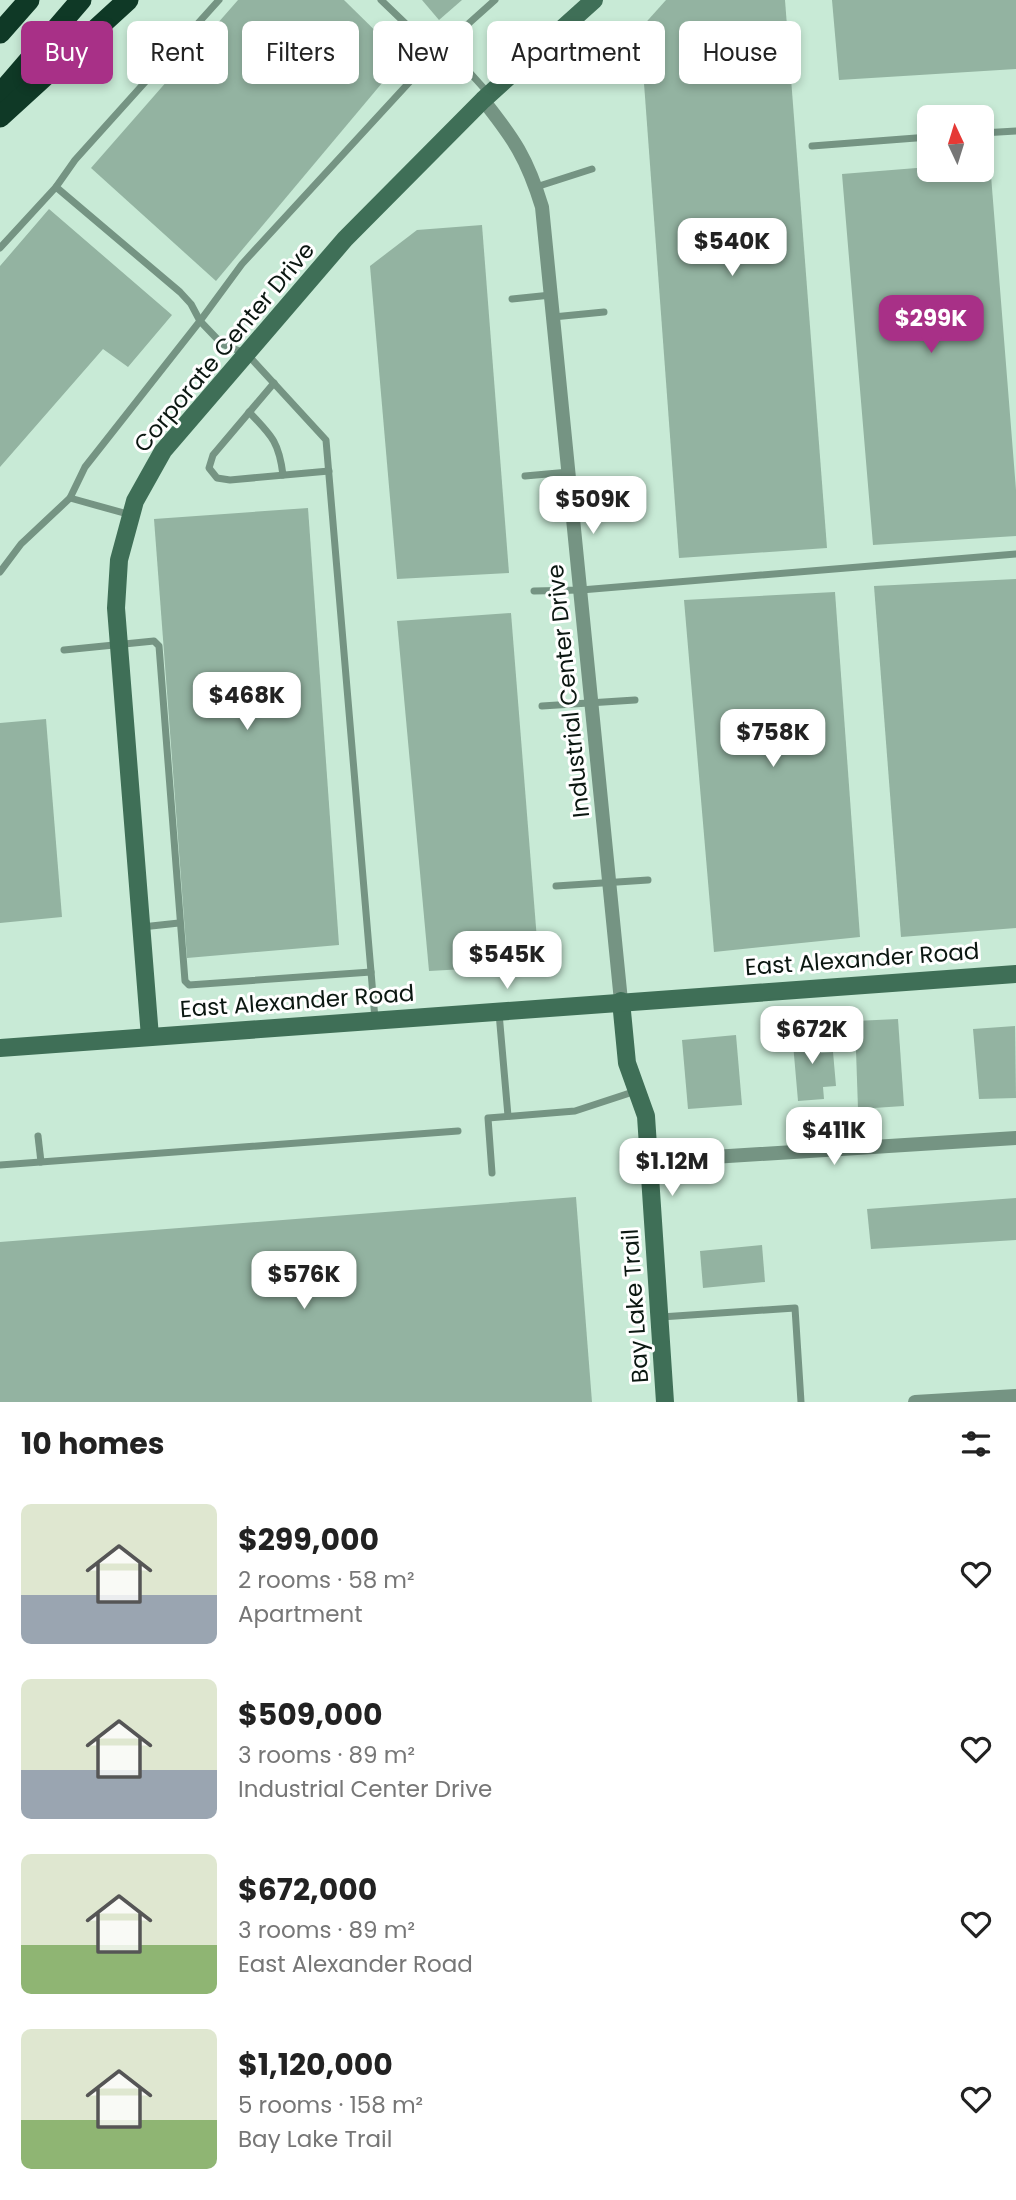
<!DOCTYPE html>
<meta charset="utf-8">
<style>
:root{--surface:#fff;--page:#f6f6f6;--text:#222;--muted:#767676;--accent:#a83087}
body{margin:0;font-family:Poppins,sans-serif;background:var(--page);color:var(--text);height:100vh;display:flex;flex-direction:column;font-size:26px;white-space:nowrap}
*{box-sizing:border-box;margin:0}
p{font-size:23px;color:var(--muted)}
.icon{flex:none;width:38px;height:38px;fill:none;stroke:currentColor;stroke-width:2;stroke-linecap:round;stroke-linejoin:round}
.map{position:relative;height:1402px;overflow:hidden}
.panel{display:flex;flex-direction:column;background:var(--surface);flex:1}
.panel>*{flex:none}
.banner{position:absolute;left:21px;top:21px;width:975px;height:63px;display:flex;gap:14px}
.needle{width:46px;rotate:356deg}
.controls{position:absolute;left:917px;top:105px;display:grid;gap:14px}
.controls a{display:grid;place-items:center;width:77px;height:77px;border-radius:10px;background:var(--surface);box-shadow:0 4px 10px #0003;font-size:35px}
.price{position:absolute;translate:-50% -60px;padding:0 16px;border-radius:14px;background:#fff;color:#222;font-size:23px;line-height:46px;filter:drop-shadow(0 2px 4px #0008)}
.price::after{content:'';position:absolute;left:50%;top:42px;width:21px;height:16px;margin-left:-10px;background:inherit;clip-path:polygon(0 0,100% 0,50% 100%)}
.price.on{background:var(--accent);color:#fff}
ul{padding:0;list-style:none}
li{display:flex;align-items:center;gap:21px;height:175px;padding:0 21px}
li span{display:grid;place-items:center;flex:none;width:196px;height:140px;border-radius:10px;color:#555}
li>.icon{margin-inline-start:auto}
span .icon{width:84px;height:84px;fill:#fffc;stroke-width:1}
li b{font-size:30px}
h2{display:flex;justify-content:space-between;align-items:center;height:84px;padding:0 21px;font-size:30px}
.tag{padding:0 24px;border-radius:10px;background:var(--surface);box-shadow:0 4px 10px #0003;font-size:24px;line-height:63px}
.tag.on{background:var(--accent);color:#fff}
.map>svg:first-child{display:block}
.building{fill:#93b3a1}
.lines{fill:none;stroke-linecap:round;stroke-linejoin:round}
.lane{stroke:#759483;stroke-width:7}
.street{stroke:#759483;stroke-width:14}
.secondary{stroke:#3f6f57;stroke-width:18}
.highway{stroke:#0f3926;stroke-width:21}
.labels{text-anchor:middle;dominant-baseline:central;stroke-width:6;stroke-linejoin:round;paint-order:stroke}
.street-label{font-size:23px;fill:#0b1711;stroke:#fff}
</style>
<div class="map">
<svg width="1016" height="1402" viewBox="0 0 1016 1402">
<rect width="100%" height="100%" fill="#c8ead6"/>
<g class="building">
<path d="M238,0H344L403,58L216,281L91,168Z"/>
<path d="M422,0H462L439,20Z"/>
<path d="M666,0H785L827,548L679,558L640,29Z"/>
<path d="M832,0H1016V69L839,80Z"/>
<path d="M990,163L1016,490V536L873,545L842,174L929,167V170H982V164Z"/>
<path d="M49,209L172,315L128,367L103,349L0,467V266Z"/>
<path d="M482,225L509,573L397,579L370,266L417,230Z"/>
<path d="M308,508L339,945L187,958L154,519Z"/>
<path d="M1016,579V928L901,937L874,586Z"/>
<path d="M835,592L860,937L714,952L684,600Z"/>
<path d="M511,613L539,965L429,971L397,621Z"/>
<path d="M46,719L62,917L0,923V723Z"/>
<path d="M898,1019L904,1106L858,1109L855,1021Z"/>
<path d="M1015,1026L1016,1098L979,1099L973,1029Z"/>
<path d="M819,1030L821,1053L833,1052L836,1086L823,1087L824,1099L798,1101L792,1032Z"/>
<path d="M736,1035L742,1105L688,1109L682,1040Z"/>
<path d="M576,1197L592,1402H0V1242Z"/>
<path d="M1016,1198V1240L871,1249L867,1209Z"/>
<path d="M762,1245L765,1282L703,1288L700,1251Z"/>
</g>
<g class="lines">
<g class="lane">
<path d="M381,0L430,47L454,55L489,94"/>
<path d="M982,133L1016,131"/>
<path d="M812,146L929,137"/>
<path d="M56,187L75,160L219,0"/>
<path d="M536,187L592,169"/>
<path d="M0,248L56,187L180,292L191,304L200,321L222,344L247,354L326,440L375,1019"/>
<path d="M512,299L551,295"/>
<path d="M553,317L604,312"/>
<path d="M274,383L213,455L209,468L217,478L230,480L329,471"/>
<path d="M249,412C272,436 279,442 283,475"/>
<path d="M525,476L569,472"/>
<path d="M570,487L619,485"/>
<path d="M131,515L70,498L85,467L200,321L242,264L439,50L495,0"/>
<path d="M0,572L21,544L70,498"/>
<path d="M534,591L581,590L1016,554"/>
<path d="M64,650L154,641L159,646L185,981L189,985L371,972"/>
<path d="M542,706L635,700"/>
<path d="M556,886L648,880"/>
<path d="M142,927L179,923"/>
<path d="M499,1013L508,1116"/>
<path d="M38,1136L41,1162"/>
<path d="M0,1165L458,1131"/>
<path d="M492,1173L488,1118L575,1111L636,1091"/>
<path d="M661,1317L795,1308L801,1402"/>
</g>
<g class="street">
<path d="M483,100C514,139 527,158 542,207L621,1001"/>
<path d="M650,1161L1016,1138"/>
<path d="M915,1402L1016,1396"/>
</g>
<g class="secondary">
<path d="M621,1001L627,1063L646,1116L665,1402"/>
<path d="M150,1037L116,608L119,560L135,501L163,451L345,239L483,100L594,0"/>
<path d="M0,1048L1016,974"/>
</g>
<g class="highway">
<path d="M0,33L29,0"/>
<path d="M0,94L81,0"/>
<path d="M0,117L128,0"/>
</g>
</g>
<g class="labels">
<g class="street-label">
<text transform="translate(224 347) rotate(-50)">Corporate Center Drive</text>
<text transform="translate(568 691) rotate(-96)">Industrial Center Drive</text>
<text transform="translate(862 959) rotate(-4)">East Alexander Road</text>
<text transform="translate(297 1001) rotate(-4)">East Alexander Road</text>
<text transform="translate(635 1306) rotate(-94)">Bay Lake Trail</text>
</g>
</g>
</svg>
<div class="controls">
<a><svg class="needle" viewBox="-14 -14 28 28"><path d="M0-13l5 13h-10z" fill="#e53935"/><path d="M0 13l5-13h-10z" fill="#767676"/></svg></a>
</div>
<b class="price" style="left:732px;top:278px">$540K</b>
<b class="price on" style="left:931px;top:355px">$299K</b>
<b class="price" style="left:593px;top:536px">$509K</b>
<b class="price" style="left:247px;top:732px">$468K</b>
<b class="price" style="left:773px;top:769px">$758K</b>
<b class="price" style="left:507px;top:991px">$545K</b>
<b class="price" style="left:812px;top:1066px">$672K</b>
<b class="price" style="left:834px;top:1167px">$411K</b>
<b class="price" style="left:672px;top:1198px">$1.12M</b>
<b class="price" style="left:304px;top:1311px">$576K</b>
<div class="banner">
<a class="tag on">Buy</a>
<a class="tag">Rent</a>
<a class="tag">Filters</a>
<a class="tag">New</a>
<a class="tag">Apartment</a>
<a class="tag">House</a>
</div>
</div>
<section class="panel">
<h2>10 homes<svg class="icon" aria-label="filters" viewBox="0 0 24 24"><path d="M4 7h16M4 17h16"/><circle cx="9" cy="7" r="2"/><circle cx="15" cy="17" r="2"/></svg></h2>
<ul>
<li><span style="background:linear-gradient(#dfe7d0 65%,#9aa5b1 0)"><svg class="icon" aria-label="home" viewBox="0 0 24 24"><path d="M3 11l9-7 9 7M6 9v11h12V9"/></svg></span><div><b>$299,000</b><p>2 rooms · 58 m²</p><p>Apartment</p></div><svg class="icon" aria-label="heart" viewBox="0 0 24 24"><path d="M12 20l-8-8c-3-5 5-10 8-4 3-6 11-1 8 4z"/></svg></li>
<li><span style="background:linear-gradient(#dfe7d0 65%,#9aa5b1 0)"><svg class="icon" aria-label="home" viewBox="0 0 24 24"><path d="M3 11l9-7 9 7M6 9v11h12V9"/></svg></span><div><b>$509,000</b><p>3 rooms · 89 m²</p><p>Industrial Center Drive</p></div><svg class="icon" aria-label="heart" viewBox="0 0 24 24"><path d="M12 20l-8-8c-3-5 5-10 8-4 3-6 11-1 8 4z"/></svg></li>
<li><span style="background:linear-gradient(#dfe7d0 65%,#8fb573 0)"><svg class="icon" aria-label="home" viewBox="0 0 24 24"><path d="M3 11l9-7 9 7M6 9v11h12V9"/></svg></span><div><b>$672,000</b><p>3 rooms · 89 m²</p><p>East Alexander Road</p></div><svg class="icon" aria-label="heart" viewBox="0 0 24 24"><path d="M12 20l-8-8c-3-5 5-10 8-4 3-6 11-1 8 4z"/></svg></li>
<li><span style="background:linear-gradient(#dfe7d0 65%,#8fb573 0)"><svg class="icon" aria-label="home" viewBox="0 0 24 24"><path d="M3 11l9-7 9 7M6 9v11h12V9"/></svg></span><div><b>$1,120,000</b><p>5 rooms · 158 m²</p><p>Bay Lake Trail</p></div><svg class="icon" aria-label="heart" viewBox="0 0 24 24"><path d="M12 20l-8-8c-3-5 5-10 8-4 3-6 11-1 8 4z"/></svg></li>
</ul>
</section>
